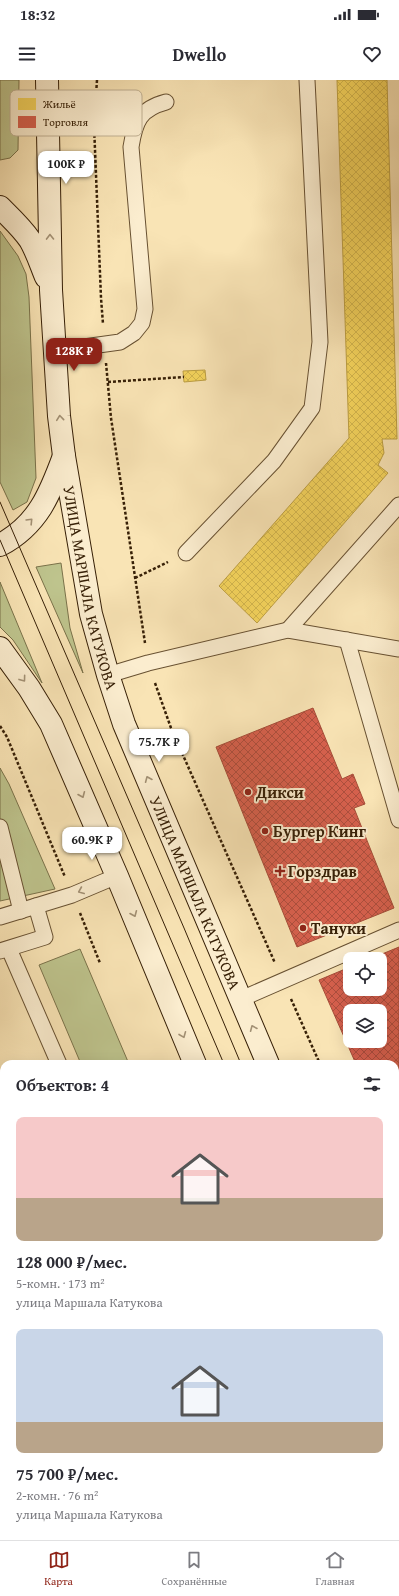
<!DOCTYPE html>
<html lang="ru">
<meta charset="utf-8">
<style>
:root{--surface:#fff;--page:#f2f2f3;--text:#2b2b33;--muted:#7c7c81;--line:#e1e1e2;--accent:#8f2418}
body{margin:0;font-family:"Gentium Book Plus",serif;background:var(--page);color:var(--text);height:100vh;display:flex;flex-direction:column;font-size:15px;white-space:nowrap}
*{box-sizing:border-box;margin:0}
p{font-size:13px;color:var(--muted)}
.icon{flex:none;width:22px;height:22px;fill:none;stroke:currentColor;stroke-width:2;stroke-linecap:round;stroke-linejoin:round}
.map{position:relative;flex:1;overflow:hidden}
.drawer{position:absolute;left:0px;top:980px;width:399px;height:480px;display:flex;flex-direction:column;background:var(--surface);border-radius:12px 12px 0 0;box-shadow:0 4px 16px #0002}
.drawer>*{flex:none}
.controls{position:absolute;left:343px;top:872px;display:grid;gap:8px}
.controls a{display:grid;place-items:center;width:44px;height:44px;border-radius:8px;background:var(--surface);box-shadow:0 4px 16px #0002;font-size:20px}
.price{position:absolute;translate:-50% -34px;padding:0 9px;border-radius:8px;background:#fff;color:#222;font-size:13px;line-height:26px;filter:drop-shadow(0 1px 2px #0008)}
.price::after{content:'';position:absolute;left:50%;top:24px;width:12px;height:9px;margin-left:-6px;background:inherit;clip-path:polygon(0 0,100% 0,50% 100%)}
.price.selected{background:var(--accent);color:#fff}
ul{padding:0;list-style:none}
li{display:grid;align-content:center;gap:8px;height:212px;padding:0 16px}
li span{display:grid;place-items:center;height:124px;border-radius:8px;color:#555}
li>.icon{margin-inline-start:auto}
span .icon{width:72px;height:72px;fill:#fffc;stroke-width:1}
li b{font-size:17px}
h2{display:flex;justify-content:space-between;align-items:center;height:48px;padding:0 16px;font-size:17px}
.status{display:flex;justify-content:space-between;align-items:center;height:28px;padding:0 20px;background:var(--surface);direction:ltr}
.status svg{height:11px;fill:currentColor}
header{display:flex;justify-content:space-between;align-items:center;height:52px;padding:0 16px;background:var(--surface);font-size:18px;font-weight:700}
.dock{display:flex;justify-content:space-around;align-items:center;height:56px;border-top:1px solid var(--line);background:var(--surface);font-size:11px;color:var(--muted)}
.dock a{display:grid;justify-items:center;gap:2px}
.dock .selected{color:var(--accent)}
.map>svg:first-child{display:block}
.green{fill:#bec48d;stroke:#7a724a}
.homes{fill:url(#homes-cross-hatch);stroke:#bd9f42}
.shops{fill:url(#shops-cross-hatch);stroke:#a64d38;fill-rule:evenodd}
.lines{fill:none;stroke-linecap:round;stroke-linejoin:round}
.lane-casing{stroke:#685132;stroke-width:17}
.secondary-casing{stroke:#372007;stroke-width:24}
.path{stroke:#372007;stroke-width:2.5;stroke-dasharray:3 2;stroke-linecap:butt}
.lane{stroke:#fbedcf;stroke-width:15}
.secondary{stroke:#fbedcf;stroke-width:22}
.tram{stroke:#372007;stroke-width:1}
.oneway{stroke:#a39175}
.poi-dot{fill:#8f2418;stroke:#fbedcf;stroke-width:1.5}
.labels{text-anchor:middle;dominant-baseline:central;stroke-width:4;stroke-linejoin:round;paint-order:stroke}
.street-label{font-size:16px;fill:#372007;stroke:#fbedcf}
.poi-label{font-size:16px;font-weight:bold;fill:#372007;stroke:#fbedcf;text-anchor:start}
.key{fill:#fbedcf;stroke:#c0b093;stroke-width:1}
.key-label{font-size:11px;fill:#372007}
</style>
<div class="status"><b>18:32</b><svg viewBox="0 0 49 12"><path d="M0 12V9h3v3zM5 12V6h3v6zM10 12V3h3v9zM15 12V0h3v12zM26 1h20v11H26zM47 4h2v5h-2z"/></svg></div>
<header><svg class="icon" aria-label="menu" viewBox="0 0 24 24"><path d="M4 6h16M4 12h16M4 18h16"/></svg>Dwello<svg class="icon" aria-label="heart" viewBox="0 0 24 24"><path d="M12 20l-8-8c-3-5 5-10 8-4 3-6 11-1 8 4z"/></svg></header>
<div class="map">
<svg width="399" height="1460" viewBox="0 0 399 1460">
<defs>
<pattern id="homes-cross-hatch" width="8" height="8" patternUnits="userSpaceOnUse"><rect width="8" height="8" fill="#f6d55c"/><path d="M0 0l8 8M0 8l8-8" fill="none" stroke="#d4b74e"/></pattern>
<pattern id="shops-cross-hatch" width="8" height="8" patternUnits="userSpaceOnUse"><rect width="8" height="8" fill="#d6604d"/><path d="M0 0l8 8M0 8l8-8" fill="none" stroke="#ae4f3e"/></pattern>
</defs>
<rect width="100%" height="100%" fill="#f9e4b5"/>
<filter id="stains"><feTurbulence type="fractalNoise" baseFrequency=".005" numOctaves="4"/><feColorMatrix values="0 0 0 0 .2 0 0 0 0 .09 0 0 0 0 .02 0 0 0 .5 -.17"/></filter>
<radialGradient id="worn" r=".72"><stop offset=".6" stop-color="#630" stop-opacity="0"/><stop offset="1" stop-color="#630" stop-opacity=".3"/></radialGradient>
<g class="green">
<path d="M0,0H19L18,70L10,78L0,80Z"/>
<path d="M0,151L18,176L26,194L29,217L36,398L27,422L13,430L0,402Z"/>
<path d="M61,483L70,548L83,593L36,487Z"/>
<path d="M0,502L42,603L13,560L0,547Z"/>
<path d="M0,688L9,704L55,809L0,821Z"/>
<path d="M80,869L129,984H81L39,885Z"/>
<path d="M4,1094V1193L0,1194V1096Z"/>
</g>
<g class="homes">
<path d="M337,0H387L397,359H382L384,373L378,385L388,393L257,543L219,506L349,358Z"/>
<path d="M205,290L206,300L184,302L183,291Z"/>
</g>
<g class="shops">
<path d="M313,628L342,699L353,694L365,724L354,728L394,828L297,867L216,667Z"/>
<path d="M399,867V1067L395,1062V984H356L319,900L350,887V909H380V879H370ZM350,931H380V961H350Z"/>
</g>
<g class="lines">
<defs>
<g id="lane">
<path d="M55,271L120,262L134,253L142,243L145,229L131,67C135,41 140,29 166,22"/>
<path d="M186,473L274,381L312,328L320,262L307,0"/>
<path d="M288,550L399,425"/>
<path d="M347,560L399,740"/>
<path d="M108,595L148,583L288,550L399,569"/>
<path d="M0,747L21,831"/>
<path d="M0,837L72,815L117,796"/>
<path d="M9,869L59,984"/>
<path d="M0,871L45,857L36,826"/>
<path d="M241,919L399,850"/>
<path d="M0,1233L4,1230"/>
<path d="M395,1267H399"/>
<path d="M0,1324L4,1337"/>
<path d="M0,1405L4,1404"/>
<path d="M43,1456L44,1460"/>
<path d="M359,1456L368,1460"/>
<path d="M78,1460L95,1456"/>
<path d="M263,1460V1456"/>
</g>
<g id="secondary">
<path id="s1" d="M47,0L51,210L59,336L64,376L91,534L108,595L124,644L268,984"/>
<path d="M0,127C10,137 22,148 30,160C37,172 41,185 46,197"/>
<path d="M0,465C38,445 50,414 64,376"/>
<path d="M0,568L29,608L51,644L117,796L195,984"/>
<path d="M395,1289L399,1298"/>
<path d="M394,1456L396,1460"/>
</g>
</defs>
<use href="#lane" class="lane-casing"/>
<use href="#secondary" class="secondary-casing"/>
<g class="path">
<path d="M97,0L94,45L101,218L103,244"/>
<path d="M106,283L111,338L145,563"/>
<path d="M108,302L184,297"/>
<path d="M135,498L168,482"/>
<path d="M155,603L171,648L275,883"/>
<path d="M0,646L7,657L65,797"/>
<path d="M80,833L100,883"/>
<path d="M291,919L320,984"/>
<path d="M395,1155L399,1165"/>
<path d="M395,1395L399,1393"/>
</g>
<use href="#lane" class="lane"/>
<use href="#secondary" class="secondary"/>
<g class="tram">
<path d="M0,422L184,848L241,984"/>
<path d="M0,460L224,984"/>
<path d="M395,1357L399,1367"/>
<path d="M395,1394L399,1403"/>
</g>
</g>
<defs><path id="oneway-chevron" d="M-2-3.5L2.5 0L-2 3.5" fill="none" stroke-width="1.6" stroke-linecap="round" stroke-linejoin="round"/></defs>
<g class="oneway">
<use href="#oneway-chevron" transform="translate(50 157) rotate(-91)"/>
<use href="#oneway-chevron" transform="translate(60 338) rotate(-96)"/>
<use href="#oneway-chevron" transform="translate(30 441) rotate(-46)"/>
<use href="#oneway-chevron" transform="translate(23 599) rotate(54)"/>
<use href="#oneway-chevron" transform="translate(148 699) rotate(-113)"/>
<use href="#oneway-chevron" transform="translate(82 715) rotate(67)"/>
<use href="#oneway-chevron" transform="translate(81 811) rotate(157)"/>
<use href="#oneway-chevron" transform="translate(134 834) rotate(67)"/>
<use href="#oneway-chevron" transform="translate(253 948) rotate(-113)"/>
<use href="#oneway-chevron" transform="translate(183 955) rotate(68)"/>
</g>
<g class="poi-dot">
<circle cx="248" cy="712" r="4"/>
<circle cx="265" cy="751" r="4"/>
<path d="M278 785h4v4h4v4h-4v4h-4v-4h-4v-4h4z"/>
<circle cx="303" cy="848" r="4"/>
</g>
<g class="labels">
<g class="street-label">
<text stroke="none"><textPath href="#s1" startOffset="511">УЛИЦА МАРШАЛА КАТУКОВА</textPath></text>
<text stroke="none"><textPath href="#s1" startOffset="835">УЛИЦА МАРШАЛА КАТУКОВА</textPath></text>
</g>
<g class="poi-label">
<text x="256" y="712">Дикси</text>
<text x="273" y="751">Бургер Кинг</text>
<text x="288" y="791">Горздрав</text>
<text x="311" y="848">Тануки</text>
</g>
</g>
<rect x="10" y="10" width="132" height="46" rx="6" class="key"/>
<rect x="18" y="18" width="18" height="12" fill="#f6d55c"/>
<rect x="18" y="36" width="18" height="12" fill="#d6604d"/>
<g class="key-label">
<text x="43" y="28">Жильё</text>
<text x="43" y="46">Торговля</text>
</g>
<rect width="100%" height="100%" filter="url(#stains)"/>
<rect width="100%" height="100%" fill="url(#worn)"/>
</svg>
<div class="controls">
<a><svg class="icon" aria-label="locate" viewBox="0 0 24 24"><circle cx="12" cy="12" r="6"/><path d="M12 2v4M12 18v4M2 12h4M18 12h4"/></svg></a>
<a><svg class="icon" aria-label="layers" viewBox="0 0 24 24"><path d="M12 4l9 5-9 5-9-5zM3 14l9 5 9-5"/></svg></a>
</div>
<b class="price" style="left:66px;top:105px">100K ₽</b>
<b class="price selected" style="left:74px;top:292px">128K ₽</b>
<b class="price" style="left:159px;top:683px">75.7K ₽</b>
<b class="price" style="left:92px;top:781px">60.9K ₽</b>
<section class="drawer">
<h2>Объектов: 4<svg class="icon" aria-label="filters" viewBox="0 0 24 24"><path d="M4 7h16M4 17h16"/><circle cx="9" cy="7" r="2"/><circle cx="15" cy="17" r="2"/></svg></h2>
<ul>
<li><span style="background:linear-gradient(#f6c9c9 65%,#b9a48a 0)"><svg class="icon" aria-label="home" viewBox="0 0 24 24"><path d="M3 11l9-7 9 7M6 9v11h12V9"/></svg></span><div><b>128 000 ₽/мес.</b><p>5-комн. · 173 m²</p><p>улица Маршала Катукова</p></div></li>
<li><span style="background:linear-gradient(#c9d6e8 75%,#b9a48a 0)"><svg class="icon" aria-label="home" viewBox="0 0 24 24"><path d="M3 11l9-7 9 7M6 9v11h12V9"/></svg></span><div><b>75 700 ₽/мес.</b><p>2-комн. · 76 m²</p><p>улица Маршала Катукова</p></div></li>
</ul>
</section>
</div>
<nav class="dock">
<a class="selected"><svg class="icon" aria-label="map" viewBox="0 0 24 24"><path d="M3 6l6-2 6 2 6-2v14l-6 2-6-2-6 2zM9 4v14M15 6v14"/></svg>Карта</a>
<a><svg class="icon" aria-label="saved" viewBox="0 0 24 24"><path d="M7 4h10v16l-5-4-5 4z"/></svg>Сохранённые</a>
<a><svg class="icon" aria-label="home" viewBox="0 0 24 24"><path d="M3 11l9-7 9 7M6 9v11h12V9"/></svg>Главная</a>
</nav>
